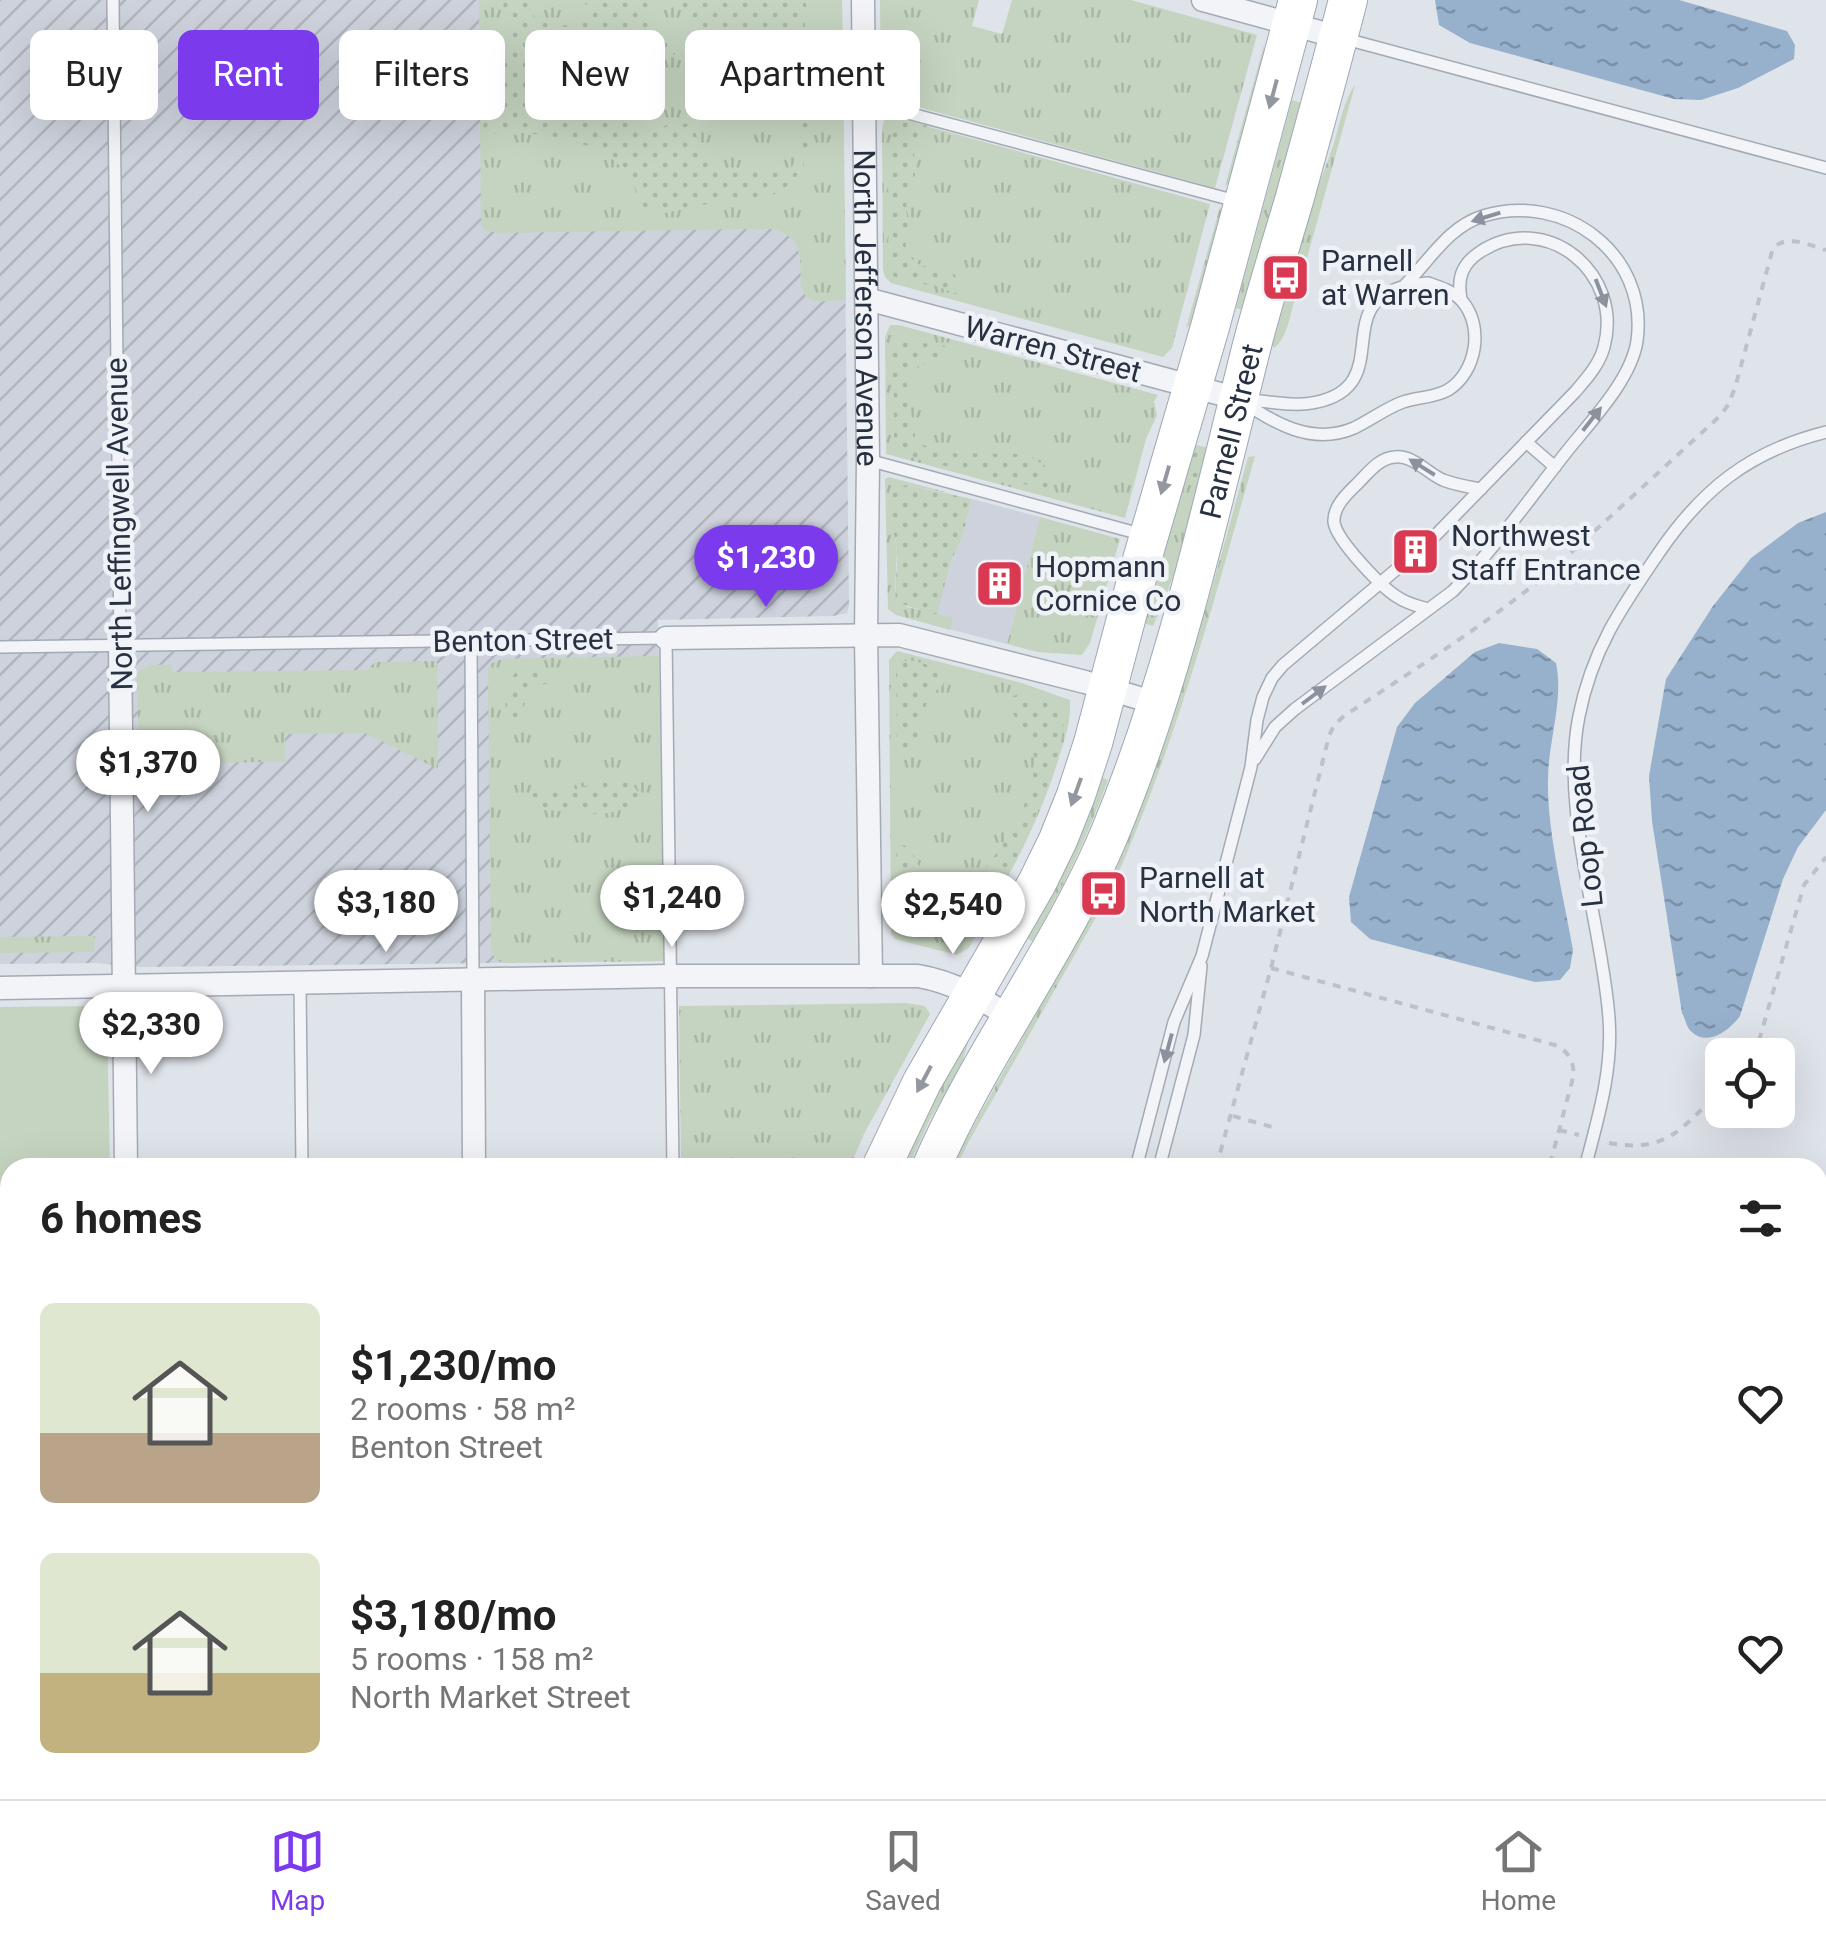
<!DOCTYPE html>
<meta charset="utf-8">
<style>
:root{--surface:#fff;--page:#f2f2f2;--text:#222;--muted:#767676;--line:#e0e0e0;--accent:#7c3aed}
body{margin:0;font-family:Roboto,sans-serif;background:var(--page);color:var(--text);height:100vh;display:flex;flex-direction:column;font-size:38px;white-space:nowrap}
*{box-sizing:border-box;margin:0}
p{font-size:32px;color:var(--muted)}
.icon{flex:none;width:55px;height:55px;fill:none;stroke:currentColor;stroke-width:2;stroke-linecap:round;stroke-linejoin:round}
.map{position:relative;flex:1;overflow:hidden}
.details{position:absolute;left:0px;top:1158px;width:1828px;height:642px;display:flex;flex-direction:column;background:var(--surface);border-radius:30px 30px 0 0;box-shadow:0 10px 40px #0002}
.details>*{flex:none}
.banner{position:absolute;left:30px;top:30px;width:1000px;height:90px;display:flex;gap:20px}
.controls{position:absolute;left:1705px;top:1038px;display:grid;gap:20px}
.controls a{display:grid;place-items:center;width:90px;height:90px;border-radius:15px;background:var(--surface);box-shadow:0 10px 40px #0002;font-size:50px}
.price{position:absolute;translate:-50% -85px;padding:0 22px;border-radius:35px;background:#fff;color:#222;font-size:32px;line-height:65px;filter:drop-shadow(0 2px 5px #0008)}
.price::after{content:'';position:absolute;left:50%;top:60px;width:30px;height:22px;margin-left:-15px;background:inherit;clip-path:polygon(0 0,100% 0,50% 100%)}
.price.on{background:var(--accent);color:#fff}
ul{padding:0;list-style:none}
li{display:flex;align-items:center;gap:30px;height:250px;padding:0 40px}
li span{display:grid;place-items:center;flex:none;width:280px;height:200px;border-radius:15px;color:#555}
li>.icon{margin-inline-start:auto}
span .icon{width:120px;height:120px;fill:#fffc;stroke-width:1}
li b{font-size:42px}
h2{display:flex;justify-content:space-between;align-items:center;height:120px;padding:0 40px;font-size:42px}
.pill{padding:0 35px;border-radius:15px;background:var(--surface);box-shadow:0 10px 40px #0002;font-size:35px;line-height:90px}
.pill.on{background:var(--accent);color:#fff}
.menu{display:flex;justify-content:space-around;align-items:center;height:140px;border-top:2px solid var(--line);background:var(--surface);font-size:28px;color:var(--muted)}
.menu a{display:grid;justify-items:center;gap:5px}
.menu .on{color:var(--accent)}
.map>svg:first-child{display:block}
.built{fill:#cdd2dc}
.industrial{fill:url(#industrial-furrows)}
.grass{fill:url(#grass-tufts)}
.park{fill:#c5d4c0}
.garden{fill:url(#garden-dots)}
.water{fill:url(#water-ripples)}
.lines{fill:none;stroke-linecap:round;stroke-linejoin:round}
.lane-casing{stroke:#a4aab4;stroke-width:14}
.street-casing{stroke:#a4aab4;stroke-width:25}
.primary-casing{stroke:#9ea8b6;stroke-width:40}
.path{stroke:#bdc1c9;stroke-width:4;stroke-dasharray:8 8;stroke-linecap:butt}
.lane{stroke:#f2f4f8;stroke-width:11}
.street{stroke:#f2f4f8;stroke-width:22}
.primary{stroke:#fff;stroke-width:38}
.oneway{fill:#9398a0}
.oneway2{fill:#8c929d}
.labels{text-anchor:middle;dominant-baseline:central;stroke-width:9;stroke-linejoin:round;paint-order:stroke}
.poi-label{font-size:30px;fill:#273142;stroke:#eff2f7;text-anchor:start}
.street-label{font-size:30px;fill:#273142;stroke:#eff2f7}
</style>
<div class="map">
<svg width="1826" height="1799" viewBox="0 0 1826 1799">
<defs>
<pattern id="industrial-furrows" width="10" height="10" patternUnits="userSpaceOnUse" patternTransform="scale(2.5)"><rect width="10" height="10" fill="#cdd2dc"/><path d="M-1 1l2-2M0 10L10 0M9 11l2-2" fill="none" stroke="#b0b5be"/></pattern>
<pattern id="grass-tufts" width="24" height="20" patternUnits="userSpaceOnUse" patternTransform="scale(2.5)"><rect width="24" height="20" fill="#c5d4c0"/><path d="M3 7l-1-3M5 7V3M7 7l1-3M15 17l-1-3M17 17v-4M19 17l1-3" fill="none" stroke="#a9b6a6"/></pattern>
<pattern id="garden-dots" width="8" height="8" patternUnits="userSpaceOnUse" patternTransform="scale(2.5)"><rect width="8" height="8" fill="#c5d4c0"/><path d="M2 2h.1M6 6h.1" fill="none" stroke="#a9b6a6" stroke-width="1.8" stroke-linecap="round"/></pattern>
<pattern id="water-ripples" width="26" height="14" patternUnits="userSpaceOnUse" patternTransform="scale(2.5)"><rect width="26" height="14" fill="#97b1cd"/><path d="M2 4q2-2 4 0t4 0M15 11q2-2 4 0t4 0" fill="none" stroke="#7b91a8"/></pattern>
</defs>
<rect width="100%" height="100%" fill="#dfe3ea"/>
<path class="built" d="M972,499L1040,517L1007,644L933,625L951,561L962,538Z"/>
<path class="industrial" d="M0,0H842L849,606L847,613L833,616L658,620L664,961L142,967L95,963L0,964Z"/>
<g class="grass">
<path d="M479,0H842L846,300C836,300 821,303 812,300C786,291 821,237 770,229L498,233L484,230L481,224Z"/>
<path d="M880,0H979L972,26L1002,34L1012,0H1131L1257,35L1215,188L881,97Z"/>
<path d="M1264,45V59L1232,180L1225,186Z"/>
<path d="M1355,85L1301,280L1286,275C1299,230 1319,188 1334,143C1340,123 1343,102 1355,85Z"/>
<path d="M1292,100L1305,104L1249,311L1236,308Z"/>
<path d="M890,116L1210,204L1172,348L1163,357L891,283L885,277L883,270L882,129L885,118Z"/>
<path d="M1220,207L1222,211L1193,323L1186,328Z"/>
<path d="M1281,293L1295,298C1290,315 1288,337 1274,348L1268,341Z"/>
<path d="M890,325H899L1158,395L1154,402L1157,415L1146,439L1125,518L886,454L885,337Z"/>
<path d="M1255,456C1213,605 1173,755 1108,896L1103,893C1167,754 1208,605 1248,457Z"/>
<path d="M1179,475L1203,482C1189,531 1174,579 1153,626L1139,622Z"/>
<path d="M889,477L953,494L908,485L891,512L897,551L895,591L907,607L953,618L950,630L896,615L888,609L885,479Z"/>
<path d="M1040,517L1120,539L1090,643L1082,655L1037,652L1007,644Z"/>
<path d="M897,651L1022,683L1070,700C1071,720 1066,736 1060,754C1040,823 1004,885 969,948L957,955L895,939L891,934L889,660Z"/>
<path d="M659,656L664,961L503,963C494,960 493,956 491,948L488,668L492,663L501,659Z"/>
<path d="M437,661L438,769L365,733L285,734V762L154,763L153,751L139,752L137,674C145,663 159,665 171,665L173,672L367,670L375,662Z"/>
<path d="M1096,775L1108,780C1088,836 1062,889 1033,942L1022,935Z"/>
<path d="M1099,900L1104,903L968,1143L956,1167L950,1168Z"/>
<path d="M95,936L94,952L0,953V937Z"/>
<path d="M906,1003L925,1006L930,1014L864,1134L850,1167H681L679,1006Z"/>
<path d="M970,1035L960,1070L930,1119L908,1167L895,1168Z"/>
<path d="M0,1711H10V1790H122V1799H0Z"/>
<path d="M276,1790H394V1799H290Z"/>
</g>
<path class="park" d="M97,1006L104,1010L107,1019L110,1167L10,1168V1298H0V1007Z"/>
<g class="garden">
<path d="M504,0H539L533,6V15C550,31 572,26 592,18L594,11L581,0H652L648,6L652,35L671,42L677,47L675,54C670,56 665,58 659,58C639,58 626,33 606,36C600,37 576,53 571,57L575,67L571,77L561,88L569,96L624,113L643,131C662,130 665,121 690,124C699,135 698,148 707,160C721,180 738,170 758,169C768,169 779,170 790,169C810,145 800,126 784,103L759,97L755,91L760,74L753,54L746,48L706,28L687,14L679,0H805L807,9L796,94L809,128L808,146L803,168L790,184L773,195L747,202L722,201L665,213L644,207C638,195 633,181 625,171C597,137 528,129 488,134L483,127L504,52L511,37L503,10Z"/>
<path d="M890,116L928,126C930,139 922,143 914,151L915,175L907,197L906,210L909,226L905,250L909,257L920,265L954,274L960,282L959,293L955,294C950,292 945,289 940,287C920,281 899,288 887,268L890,204L888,188L892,135L885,118Z"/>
<path d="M902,336L921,343L944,345L946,350L942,354L910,371L906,380L916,442L944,453L1026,454L1045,466L1049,485L1045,489L924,461L894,448V396L890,354L892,345Z"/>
<path d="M1193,444L1211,449L1203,482L1179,475Z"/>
<path d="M908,485L972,499L962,538L951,561L937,614C929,614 904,605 896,601C894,584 898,568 897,551C895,531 884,506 896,487Z"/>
<path d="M904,661H915L945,670L948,677C943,689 938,686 931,696C919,712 923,737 912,754H903L897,749L896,670Z"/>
<path d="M540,670L552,676V682C521,691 533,692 519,716L512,718L506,713C505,696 504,684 517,671Z"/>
<path d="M1019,694C1032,698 1053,698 1061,711C1076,732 1021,853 1007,876C1001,885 992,890 987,899C980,912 975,930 958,933C946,935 932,929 923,921C905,908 897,872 896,851L904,845C922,857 921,888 939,893C974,902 1019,822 1028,795C1032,783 1034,770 1034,757C1034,736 1013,722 1009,702L1013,696Z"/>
<path d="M604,780C622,779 631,780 641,796C621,817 596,815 570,812C554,810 542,812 531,801L532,794L544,789L573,790Z"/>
</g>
<g class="water">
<path d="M1435,0H1679L1787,31L1795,45L1794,59L1738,88L1701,100L1674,99L1470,43L1439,25Z"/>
<path d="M1826,512V810L1798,847L1783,879L1740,1016C1729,1031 1705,1049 1689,1029C1686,1025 1685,1018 1682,1013L1652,821L1649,776L1666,679L1713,606L1751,558L1798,523Z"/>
<path d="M1499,643L1537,649L1556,663C1564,701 1548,741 1548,780C1547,832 1564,898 1573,950L1570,968L1560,980L1535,982L1370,939L1351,922L1349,897L1397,727L1415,703L1475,652Z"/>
</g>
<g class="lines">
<defs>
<g id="lane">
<path d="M113,0L120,645"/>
<path d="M1342,38L1826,168"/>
<path d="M863,101L1236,201"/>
<path d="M1428,283C1440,287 1453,291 1462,301C1484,326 1477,372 1448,390C1434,398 1417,397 1403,402C1386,408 1371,420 1354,428C1312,446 1273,423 1239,399C1264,400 1293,408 1317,402C1403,383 1317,290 1428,283Z"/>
<path d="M1526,442L1555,467"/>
<path d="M868,460L1144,535"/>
<path d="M1428,609C1418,606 1408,604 1399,598C1383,589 1336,540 1334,522C1333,506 1348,493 1358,483C1369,472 1379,458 1395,457C1413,455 1427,473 1443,480C1456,485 1468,487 1481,489"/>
<path d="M471,641L473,980"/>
<path d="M0,647L666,638L673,1168"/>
<path d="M1255,759L1275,727L1295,709L1453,591C1494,549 1528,501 1564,455C1588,424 1631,381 1637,341C1649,254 1564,191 1483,216C1448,227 1430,260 1405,285"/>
<path d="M300,983L302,1168"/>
<path d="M1136,1168L1174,1022L1202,956L1251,767L1257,720L1263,697L1272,678L1283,665L1430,541L1575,392C1587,378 1599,365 1604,347C1624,273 1546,209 1480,252C1462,264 1457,278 1461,299"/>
<path d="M1159,1168L1194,1035L1201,966"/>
<path d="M1585,1168C1598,1118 1613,1070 1609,1018C1602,923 1560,810 1579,716C1592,650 1621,608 1658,554C1702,489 1750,451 1826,432"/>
<path d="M0,1518H10"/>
<path d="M1416,1799L1418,1790"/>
</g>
<g id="street">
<path id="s1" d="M863,0L868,460L866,635L871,976"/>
<path d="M1203,0L1338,37"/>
<path d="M867,299L1239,399"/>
<path d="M666,638L899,635L1085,682L1156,703"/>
<path d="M120,645L126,1168"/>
<path d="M473,980L474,1168"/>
<path d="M0,988L670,976H918C954,982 982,999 1012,1018"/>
<path d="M0,1309H10"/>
<path d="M0,1682H10"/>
<path d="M478,1790V1799"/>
</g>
<g id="primary">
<path d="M881,1168L922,1082L1037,883L1058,840L1076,795L1093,743L1141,563L1210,327L1298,0"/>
<path id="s2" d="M931,1168C981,1052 1060,951 1109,835C1174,679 1210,512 1251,349C1264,298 1280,248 1295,197C1313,131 1331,66 1348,0"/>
<path d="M834,1790V1799"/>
<path d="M885,1790V1799"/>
</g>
</defs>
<use href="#lane" class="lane-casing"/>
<use href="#street" class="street-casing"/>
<use href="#primary" class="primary-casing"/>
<g class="path">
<path d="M1271,968L1555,1045C1569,1052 1572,1058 1574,1074L1549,1168"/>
<path d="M1752,1055L1758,1044L1804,885L1826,857"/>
<path d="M1233,1116L1272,1127"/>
<path d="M1559,1130L1579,1135"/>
<path d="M1609,1143C1669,1154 1683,1126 1722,1089"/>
<path d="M1216,1168L1271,968L1329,736L1334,725L1344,716C1414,670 1485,625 1550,572L1720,416L1728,405L1735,388L1773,248C1788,234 1808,245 1826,250"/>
<path d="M974,1790V1799"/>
<path d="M1380,1799L1383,1790"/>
<path d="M1508,1799L1510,1790"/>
</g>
<use href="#lane" class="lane"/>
<use href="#street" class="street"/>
<use href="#primary" class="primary"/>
</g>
<defs><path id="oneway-solid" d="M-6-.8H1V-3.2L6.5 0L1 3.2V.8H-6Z" transform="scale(2.5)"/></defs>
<g class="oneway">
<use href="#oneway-solid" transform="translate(1273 94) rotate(105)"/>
<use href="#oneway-solid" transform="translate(1165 480) rotate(106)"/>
<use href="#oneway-solid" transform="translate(1076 792) rotate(110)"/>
<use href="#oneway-solid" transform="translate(924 1079) rotate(118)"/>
</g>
<g class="oneway2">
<use href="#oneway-solid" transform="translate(1486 217) rotate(163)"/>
<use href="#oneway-solid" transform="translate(1601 293) rotate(69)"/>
<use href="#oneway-solid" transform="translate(1592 419) rotate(-52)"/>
<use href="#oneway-solid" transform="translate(1422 467) rotate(-148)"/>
<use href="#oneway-solid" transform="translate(1314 695) rotate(-37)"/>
<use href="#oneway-solid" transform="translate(1168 1048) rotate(105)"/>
</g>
<defs>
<symbol id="bus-square" viewBox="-11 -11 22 22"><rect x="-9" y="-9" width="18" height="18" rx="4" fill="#d93a52" stroke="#eff2f7"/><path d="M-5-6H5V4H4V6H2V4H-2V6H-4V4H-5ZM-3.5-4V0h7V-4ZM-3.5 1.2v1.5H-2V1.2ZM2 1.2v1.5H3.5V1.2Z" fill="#fff"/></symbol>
<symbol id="building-square" viewBox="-11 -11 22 22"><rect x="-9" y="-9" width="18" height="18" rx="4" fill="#d93a52" stroke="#eff2f7"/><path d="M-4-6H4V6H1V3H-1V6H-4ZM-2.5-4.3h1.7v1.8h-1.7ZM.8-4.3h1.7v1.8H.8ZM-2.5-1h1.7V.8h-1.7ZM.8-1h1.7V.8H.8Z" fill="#fff"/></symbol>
</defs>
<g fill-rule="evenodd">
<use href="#bus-square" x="1258" y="250" width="55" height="55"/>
<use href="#building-square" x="1388" y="524" width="55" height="55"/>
<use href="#building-square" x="972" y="556" width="55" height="55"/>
<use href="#bus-square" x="1076" y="866" width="55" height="55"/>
</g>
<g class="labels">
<g class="poi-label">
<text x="1321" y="260">Parnell<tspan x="1321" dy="34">at Warren</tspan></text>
<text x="1451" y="535">Northwest<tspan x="1451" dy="34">Staff Entrance</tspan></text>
<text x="1035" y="566">Hopmann<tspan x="1035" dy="34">Cornice Co</tspan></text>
<text x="1139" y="877">Parnell at<tspan x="1139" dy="34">North Market</tspan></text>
</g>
<g class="street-label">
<text stroke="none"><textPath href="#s1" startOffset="308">North Jefferson Avenue</textPath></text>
<text transform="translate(1053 349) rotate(15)">Warren Street</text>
<text stroke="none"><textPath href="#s2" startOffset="800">Parnell Street</textPath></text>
<text transform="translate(119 524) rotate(-91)">North Leffingwell Avenue</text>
<text transform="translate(523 640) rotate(-1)">Benton Street</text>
<text transform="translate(1585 836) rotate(-96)">Loop Road</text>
</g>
</g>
</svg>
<div class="controls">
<a><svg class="icon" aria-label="locate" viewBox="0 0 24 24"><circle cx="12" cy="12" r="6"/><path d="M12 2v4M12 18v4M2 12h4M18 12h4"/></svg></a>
</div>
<b class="price on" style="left:766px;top:610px">$1,230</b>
<b class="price" style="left:148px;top:815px">$1,370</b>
<b class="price" style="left:672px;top:950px">$1,240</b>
<b class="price" style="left:386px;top:955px">$3,180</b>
<b class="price" style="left:953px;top:957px">$2,540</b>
<b class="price" style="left:151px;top:1077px">$2,330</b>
<div class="banner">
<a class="pill">Buy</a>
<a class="pill on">Rent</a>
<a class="pill">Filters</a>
<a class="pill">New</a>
<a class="pill">Apartment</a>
</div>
<section class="details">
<h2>6 homes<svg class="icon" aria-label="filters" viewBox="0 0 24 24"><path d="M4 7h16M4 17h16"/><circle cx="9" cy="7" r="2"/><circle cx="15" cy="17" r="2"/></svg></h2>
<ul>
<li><span style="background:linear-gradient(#dfe7d0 65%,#b9a48a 0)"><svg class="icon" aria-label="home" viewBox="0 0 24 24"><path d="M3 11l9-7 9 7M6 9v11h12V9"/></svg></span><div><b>$1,230/mo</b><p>2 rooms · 58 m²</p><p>Benton Street</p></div><svg class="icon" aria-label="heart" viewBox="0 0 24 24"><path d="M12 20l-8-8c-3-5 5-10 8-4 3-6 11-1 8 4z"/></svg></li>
<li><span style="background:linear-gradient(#dfe7d0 60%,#c2b280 0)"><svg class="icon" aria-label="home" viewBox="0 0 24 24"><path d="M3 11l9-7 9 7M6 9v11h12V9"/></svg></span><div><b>$3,180/mo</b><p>5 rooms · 158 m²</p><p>North Market Street</p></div><svg class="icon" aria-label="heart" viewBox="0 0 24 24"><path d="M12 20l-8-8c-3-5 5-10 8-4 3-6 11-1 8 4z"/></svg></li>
</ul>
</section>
</div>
<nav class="menu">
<a class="on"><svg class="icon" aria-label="map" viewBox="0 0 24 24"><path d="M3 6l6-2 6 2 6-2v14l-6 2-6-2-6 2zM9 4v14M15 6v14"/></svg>Map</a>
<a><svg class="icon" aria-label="saved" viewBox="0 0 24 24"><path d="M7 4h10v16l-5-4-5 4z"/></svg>Saved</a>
<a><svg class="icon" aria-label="home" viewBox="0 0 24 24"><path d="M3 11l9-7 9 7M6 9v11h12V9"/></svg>Home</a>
</nav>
